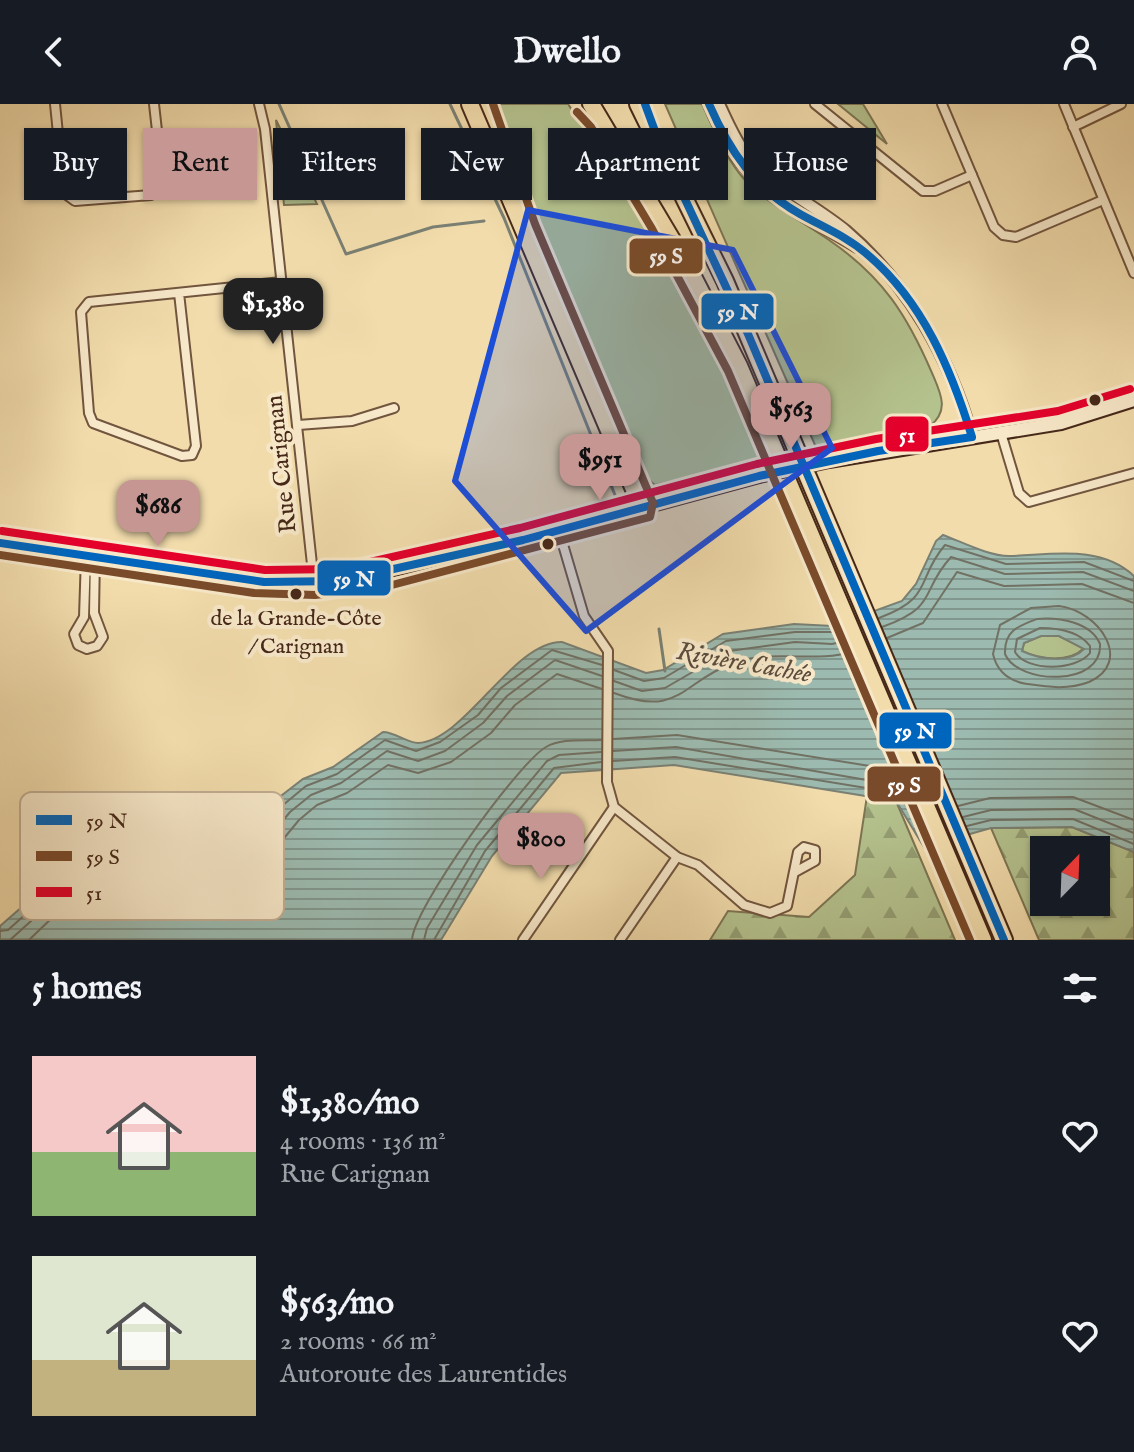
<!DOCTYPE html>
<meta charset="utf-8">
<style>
:root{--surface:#171b24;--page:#20242c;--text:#f1f3f6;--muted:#9ea1a6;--accent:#c59692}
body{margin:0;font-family:"IM FELL English",serif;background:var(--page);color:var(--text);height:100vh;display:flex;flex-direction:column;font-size:30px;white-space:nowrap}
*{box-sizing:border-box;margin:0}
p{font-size:26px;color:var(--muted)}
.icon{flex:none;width:44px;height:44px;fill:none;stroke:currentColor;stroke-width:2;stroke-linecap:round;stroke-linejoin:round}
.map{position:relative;height:836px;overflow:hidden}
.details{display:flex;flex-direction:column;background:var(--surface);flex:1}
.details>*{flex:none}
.top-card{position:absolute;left:24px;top:24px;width:1086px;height:72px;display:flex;gap:16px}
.needle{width:52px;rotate:23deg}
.buttons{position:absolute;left:1030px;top:732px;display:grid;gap:16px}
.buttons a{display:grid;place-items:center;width:80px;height:80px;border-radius:0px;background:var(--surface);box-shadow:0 2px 6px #0004;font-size:40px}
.price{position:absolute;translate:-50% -68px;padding:0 18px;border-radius:16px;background:var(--accent);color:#111;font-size:26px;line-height:52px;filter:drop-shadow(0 2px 4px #0008)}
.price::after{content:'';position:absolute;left:50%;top:48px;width:24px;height:18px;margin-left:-12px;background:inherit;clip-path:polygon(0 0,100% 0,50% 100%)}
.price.selected{background:#222;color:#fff}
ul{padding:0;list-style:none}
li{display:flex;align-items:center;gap:24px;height:200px;padding:0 32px}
li span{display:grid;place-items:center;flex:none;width:224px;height:160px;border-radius:0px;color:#555}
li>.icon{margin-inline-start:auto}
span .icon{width:96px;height:96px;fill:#fffc;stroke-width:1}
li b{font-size:34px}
h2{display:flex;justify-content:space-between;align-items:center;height:96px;padding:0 32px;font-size:34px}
.pill{padding:0 28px;border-radius:0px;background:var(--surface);box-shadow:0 2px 6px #0004;font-size:28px;line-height:72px}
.pill.selected{background:var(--accent);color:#111}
header{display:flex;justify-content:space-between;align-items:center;height:104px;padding:0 32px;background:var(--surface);font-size:36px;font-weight:700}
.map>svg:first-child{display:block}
.green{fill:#b4c28e;stroke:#7d7554;stroke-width:2}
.forest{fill:url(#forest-firs);stroke:#7d7554;stroke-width:2;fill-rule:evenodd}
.water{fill:url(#water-rules);stroke:#7a8073;stroke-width:2;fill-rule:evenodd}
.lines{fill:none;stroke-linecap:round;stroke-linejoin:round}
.shore{stroke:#717164;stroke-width:2}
.stream{stroke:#7a8073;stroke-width:3}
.minor-casing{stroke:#71553e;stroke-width:12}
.tertiary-casing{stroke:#71553e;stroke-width:14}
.secondary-casing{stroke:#462819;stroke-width:16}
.motorway-casing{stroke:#462819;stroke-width:20}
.minor{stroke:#f7e8c9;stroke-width:8}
.tertiary{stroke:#f7e8c9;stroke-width:10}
.secondary{stroke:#f7e8c9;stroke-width:12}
.motorway{stroke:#f2dcac;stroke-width:16}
.secondary-bridge-casing{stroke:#462819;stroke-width:16;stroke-linecap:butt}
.secondary-bridge{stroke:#f7e8c9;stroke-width:12}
.bus-1-casing{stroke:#f7e8c9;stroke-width:14}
.bus-2-casing{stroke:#f7e8c9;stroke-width:14}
.bus-3-casing{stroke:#f7e8c9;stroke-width:14}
.bus-1{stroke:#0065bd;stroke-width:8}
.bus-2{stroke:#7a4b2a;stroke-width:8}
.bus-3{stroke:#e4002b;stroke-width:8}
.marked{fill:#1d4ed8;fill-opacity:0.2;stroke:#1d4ed8;stroke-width:6;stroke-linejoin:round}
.bus-dot{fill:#462819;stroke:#f7e8c9;stroke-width:3}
.labels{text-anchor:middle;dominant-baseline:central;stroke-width:8;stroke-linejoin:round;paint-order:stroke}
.bus-label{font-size:22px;fill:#462819;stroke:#f7e8c9}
.street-label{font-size:24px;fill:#462819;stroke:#f7e8c9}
.water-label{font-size:26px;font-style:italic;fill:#5c4c3e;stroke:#f7e8c9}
.key{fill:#f7e8c9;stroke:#c2ae94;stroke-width:2}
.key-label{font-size:22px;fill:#462819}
.line-badge{stroke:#f7e8c9;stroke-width:3}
.badge-label{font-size:22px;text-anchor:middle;font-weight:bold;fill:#fff}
</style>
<header><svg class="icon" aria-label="back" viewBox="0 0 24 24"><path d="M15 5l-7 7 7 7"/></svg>Dwello<svg class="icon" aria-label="person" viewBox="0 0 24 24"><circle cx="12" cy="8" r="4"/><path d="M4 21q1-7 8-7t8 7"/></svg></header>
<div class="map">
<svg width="1134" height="836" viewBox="0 0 1134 836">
<defs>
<pattern id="forest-firs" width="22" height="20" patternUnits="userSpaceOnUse" patternTransform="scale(2)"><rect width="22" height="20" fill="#b4c28e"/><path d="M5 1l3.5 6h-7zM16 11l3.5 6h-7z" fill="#949e73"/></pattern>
<pattern id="water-rules" width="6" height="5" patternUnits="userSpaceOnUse" patternTransform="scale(2)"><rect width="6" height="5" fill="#9cbaaf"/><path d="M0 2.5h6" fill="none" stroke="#81978e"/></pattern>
</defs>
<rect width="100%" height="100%" fill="#f2dcac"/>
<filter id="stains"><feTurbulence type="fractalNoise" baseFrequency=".0025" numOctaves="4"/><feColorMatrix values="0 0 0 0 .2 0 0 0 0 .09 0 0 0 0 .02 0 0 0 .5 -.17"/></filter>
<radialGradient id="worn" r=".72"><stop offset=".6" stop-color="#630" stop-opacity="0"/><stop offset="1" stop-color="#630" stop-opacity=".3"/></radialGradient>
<g class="green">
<path d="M491,0H568C645,113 707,234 769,355L655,381L643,371Z"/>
<path d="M665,0H702C714,24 725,54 744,75C768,100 800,116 829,136C883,173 907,211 932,269C941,290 950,307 929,323L819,350Z"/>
<path d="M838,0H863L887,40Z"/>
<path d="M276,16L317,100L284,101Z"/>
<path d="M1041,532H1059L1084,544C1070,559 1039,556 1022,547L1024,539Z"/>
</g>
<g class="forest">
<path d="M867,692L896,697L955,836H710L728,807L809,813L855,771Z"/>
<path d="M1072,723L1134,748V836H1039L991,724ZM1044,746H1096V798H1044Z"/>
</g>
<path class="water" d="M943,431C962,438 989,452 1009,452C1051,451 1100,440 1134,472V748L1072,723L991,724L924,743L896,697L674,661L561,669L492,752L441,836H0V822L46,782L97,776L121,768L166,762L206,748H224L246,734L277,695L303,675L333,663L383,628C395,628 407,639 418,639C465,637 513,537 562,538L646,569L663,566L723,530L794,520L833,522L902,497L916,480L936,437ZM1041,532H1059L1084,545C1070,560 1039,555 1022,547L1024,539Z"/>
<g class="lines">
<g class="shore">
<path d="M1059,502C1099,507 1134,558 1089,578C1068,586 1048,583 1027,580C1009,577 997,568 993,550L1000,521L1031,504Z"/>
<path d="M879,514C935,493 915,476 945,441L1006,460L1084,458L1134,477"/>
<path d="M1037,515C1059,513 1091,518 1100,540C1103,583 1018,581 1005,550C1004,527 1018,522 1037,515Z"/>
<path d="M882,523C940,502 919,488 951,453L1005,470L1083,468L1134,487"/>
<path d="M1040,524C1058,524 1079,527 1090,542V549C1076,567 1027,568 1015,548L1017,535Z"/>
<path d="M887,534L923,519L957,468L1004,482L1082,480L1134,499"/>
<path d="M614,566L644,577L664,574L726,537L795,528H841"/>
<path d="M614,577L642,587L665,584L729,547L795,538L832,540L845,537"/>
<path d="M614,589C680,614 680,579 733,559C768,545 819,559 850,548"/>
<path d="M613,635L677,631L901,667"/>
<path d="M613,647L676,643L907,683"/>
<path d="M613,657L675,653L897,689L928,732"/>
<path d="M958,702L990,694L1073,693L1134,716"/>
<path d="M963,713L991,706L1074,705L1134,729"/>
<path d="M967,722L991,716L1073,715L1134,740"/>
<path d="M0,827L8,826L48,790L99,784L123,775L169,770L207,756L227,755L251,740L283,701L306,682L337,670L385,636L416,647L440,638L478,611L501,584L552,546L602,561"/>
<path d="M10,836L51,799L101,794L125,785L169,780L209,766L232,764L258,747L290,708L311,691L341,679L387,647L418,657L445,647L483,619L507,592L555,556L602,572"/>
<path d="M29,836L55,811L104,806L128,797L171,792L211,778L237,775L266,756L299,716L317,701L347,689L388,661L418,669L451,658L491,629L515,601L557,570L602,585"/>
<path d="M412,836C413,805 518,659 546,643C561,634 585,637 601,636"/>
<path d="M424,836L427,824L477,741L547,657L559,651L601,648"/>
<path d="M434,836L485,747L554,664L601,658"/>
</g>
<g class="stream">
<path d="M279,0L346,150L433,123L484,117"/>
<path d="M450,0L504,114L615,391"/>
<path d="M659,525L665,567"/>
</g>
<defs>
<g id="minor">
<path d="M55,0L64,89L75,97L151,91L163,80L154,0"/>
<path d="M259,0L265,25L314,479"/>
<path d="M815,0L923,87H935L972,71"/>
<path d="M942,0L994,123L1003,131L1016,133L1103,96"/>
<path d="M1064,0L1134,169"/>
<path d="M1073,23L1121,0"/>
<path d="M179,189L196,342L192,351L182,352L93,319L89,309L81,208L89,198L282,178"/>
<path d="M298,321L352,317L394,304"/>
<path d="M1001,329L1019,389L1029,398L1134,369"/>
<path d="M559,427L584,512L608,547L607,678L614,703L677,753L698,761L744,801L770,809L787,802L798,748L804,743L815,746V757L795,768"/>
<path d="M86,452L84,513L74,530L78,541L87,545L97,542L103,533L94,509L95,453"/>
<path d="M523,836L614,703"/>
<path d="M620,836L677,753"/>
</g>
<g id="tertiary">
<path d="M709,0C743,85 783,99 857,143"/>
<path d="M719,0C727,17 734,34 745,49C768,79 816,102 846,127C909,181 950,254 972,333"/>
</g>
<g id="secondary">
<path d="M829,357L1061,319L1134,296"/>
<path d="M0,439L264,478L340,477L523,436L759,372"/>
</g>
<g id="motorway">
<path d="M470,0L642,404"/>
<path d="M591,0L687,161L739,262L983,836"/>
<path d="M638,0L725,177L1004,836"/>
</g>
</defs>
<use href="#minor" class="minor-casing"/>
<use href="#tertiary" class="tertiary-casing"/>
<use href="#secondary" class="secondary-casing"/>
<use href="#motorway" class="motorway-casing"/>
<use href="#minor" class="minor"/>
<use href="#tertiary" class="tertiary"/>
<use href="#secondary" class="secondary"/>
<use href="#motorway" class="motorway"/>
<defs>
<path id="secondary-bridge" d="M759,372L829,357"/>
</defs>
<use href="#secondary-bridge" class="secondary-bridge-casing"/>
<use href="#secondary-bridge" class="secondary-bridge"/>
<defs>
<g id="bus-1">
<path d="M645,0L662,46L748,230L1004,836"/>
<path d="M0,439L264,478L340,477L523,436L759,372L878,347L972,333C951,265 923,198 868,151C848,133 823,123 800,110C755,85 729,46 709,0"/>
</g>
<g id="bus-2">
<path d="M577,8L591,23L651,123L728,267L970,836"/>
<path d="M0,451L254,489L315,491L392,481L650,413L653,399L535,120L493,0"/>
</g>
<path id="bus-3" d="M2,427L265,466L339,465L520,424L757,360L876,335L1058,307L1130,285"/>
</defs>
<use href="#bus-1" class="bus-1-casing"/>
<use href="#bus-2" class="bus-2-casing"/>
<use href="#bus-3" class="bus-3-casing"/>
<use href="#bus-1" class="bus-1"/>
<use href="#bus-2" class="bus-2"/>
<use href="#bus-3" class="bus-3"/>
</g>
<path class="marked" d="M528,106L733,146L832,344L586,527L455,377Z"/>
<g class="bus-dot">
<circle cx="1095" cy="296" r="7"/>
<circle cx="548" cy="440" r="7"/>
<circle cx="296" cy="490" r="7"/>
</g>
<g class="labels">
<g class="bus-label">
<text x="296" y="515">de la Grande-Côte<tspan x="296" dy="28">/ Carignan</tspan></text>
</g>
<g class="street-label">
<text transform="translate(282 360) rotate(-96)">Rue Carignan</text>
</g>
<g class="water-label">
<text transform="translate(744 559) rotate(10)">Rivière Cachée</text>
</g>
</g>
<rect x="20" y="688" width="264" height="128" rx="12" class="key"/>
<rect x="36" y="711" width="36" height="10" fill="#0065bd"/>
<rect x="36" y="747" width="36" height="10" fill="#7a4b2a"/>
<rect x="36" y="783" width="36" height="10" fill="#e4002b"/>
<g class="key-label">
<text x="86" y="724">59 N</text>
<text x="86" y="760">59 S</text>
<text x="86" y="796">51</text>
</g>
<g class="line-badge">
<rect x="628" y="133" width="76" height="38" rx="8" fill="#7a4b2a"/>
<rect x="700" y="188" width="75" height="39" rx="8" fill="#0065bd"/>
<rect x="884" y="311" width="46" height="38" rx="8" fill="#e4002b"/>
<rect x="316" y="455" width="76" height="38" rx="8" fill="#0065bd"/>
<rect x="878" y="607" width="75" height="39" rx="8" fill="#0065bd"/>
<rect x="866" y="661" width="76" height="38" rx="8" fill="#7a4b2a"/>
</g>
<g class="badge-label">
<text x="666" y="159">59 S</text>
<text x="738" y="215">59 N</text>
<text x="907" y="338">51</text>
<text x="354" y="482">59 N</text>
<text x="915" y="634">59 N</text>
<text x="904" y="688">59 S</text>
</g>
<rect width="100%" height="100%" filter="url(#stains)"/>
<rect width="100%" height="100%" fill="url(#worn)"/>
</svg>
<div class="buttons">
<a><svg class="needle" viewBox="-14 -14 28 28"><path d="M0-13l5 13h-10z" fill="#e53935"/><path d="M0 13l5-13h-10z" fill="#9ea1a6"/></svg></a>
</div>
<b class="price selected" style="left:273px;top:242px">$1,380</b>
<b class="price" style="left:791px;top:347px">$563</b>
<b class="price" style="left:600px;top:398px">$951</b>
<b class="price" style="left:158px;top:444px">$686</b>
<b class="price" style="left:541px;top:777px">$800</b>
<div class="top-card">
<a class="pill">Buy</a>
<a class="pill selected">Rent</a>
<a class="pill">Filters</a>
<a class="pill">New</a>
<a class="pill">Apartment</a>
<a class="pill">House</a>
</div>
</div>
<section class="details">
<h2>5 homes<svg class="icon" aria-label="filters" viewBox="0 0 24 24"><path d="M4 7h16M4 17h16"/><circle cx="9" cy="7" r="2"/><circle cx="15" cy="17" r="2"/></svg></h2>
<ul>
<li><span style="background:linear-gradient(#f6c9c9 60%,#8fb573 0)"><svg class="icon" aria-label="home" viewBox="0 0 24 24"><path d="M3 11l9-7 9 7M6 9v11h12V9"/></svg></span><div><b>$1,380/mo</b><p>4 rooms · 136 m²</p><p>Rue Carignan</p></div><svg class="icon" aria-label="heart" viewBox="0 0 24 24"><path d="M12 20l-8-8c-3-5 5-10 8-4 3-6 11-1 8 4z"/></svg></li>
<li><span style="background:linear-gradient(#dfe7d0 65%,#c2b280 0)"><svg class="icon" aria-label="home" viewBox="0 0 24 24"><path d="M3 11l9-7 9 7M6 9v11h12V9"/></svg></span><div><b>$563/mo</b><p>2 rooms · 66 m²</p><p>Autoroute des Laurentides</p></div><svg class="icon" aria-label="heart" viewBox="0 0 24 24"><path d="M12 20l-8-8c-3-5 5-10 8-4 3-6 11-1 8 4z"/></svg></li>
</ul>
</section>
